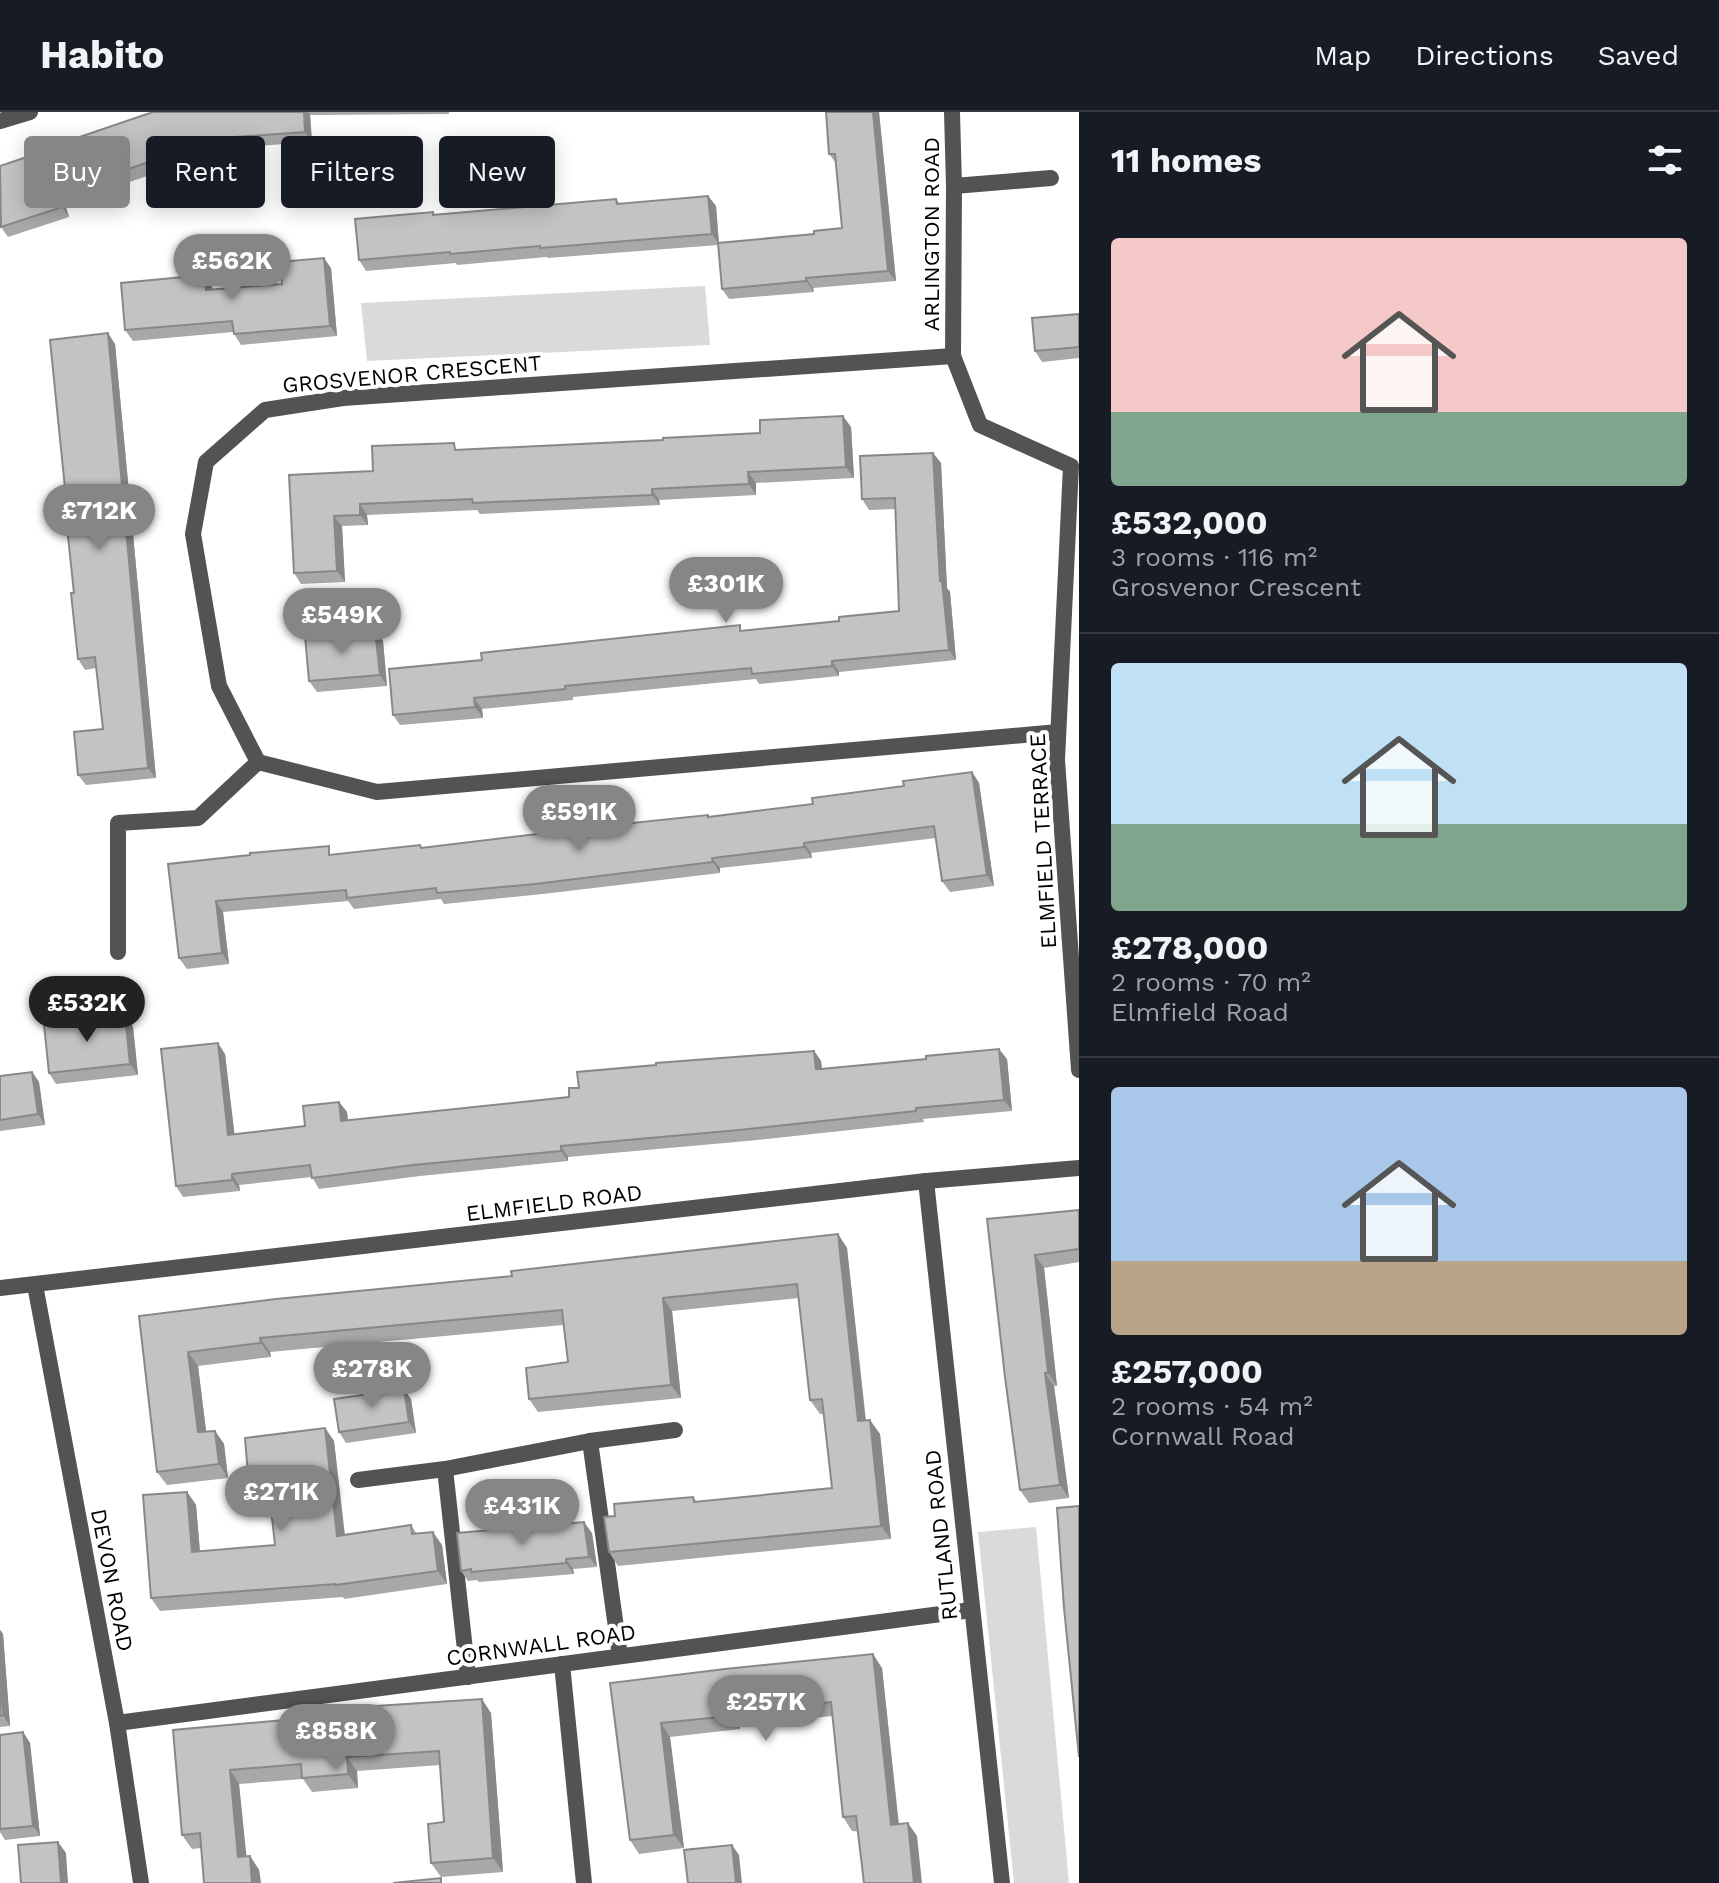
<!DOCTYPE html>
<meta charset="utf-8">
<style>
:root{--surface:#171b24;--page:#20242c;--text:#f1f3f6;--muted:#9ea1a6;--line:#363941;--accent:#858687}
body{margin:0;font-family:"Work Sans",sans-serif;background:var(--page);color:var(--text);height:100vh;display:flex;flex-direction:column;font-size:30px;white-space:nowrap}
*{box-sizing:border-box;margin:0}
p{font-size:26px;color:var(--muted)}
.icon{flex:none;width:44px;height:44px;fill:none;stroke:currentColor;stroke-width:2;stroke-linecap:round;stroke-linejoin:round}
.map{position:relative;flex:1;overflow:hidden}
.panel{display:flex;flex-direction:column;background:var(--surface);width:640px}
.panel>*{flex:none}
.top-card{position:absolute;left:24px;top:24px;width:760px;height:72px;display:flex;gap:16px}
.price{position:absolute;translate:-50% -68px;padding:0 18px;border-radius:28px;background:var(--accent);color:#fff;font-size:26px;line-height:52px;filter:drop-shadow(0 2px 4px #0008)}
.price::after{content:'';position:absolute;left:50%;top:48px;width:24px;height:18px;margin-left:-12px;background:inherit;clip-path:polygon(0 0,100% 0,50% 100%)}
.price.active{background:#222;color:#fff}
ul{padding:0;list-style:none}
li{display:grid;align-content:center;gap:16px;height:424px;padding:0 32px}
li+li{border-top:2px solid var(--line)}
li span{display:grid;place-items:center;height:248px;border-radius:8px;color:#555}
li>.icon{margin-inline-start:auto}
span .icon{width:144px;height:144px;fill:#fffc;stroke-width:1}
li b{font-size:34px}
h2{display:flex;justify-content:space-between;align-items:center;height:96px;padding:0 32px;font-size:34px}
.chip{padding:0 28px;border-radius:8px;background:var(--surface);box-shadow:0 4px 20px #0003;font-size:28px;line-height:72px}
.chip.active{background:var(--accent);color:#fff}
header{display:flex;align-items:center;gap:48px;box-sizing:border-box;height:112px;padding:0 40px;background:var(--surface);border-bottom:2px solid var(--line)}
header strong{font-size:38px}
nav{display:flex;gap:44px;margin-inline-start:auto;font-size:28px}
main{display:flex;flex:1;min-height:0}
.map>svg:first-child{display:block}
.green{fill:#dadada}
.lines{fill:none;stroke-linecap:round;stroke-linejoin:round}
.lane{stroke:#535353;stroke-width:16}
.street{stroke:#535353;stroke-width:16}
.wall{fill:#a8a8a8}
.shaded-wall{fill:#888}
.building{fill:#c3c3c3;stroke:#888;stroke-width:2}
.labels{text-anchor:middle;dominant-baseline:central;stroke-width:8;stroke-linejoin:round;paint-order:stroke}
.street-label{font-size:22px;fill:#000;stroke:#fff}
</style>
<header>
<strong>Habito</strong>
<nav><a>Map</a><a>Directions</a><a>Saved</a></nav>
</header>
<main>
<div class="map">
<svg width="1079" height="1771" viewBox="0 0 1079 1771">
<rect width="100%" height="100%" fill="#fff"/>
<g class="green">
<path d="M705,174L710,233L367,249L361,191Z"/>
<path d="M1036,1415L1069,1771H1014L978,1420Z"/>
</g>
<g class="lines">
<g class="lane">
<path d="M954,74L1051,66"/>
<path d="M590,1329L675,1318"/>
<path d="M358,1368L445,1357"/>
<path d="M468,1565L445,1357L590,1329L620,1544"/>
</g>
<g class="street">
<path d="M952,0L954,74L953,244L980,313L1071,354L1057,648L1079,958"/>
<path d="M0,9L30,0"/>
<path d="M258,650L219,574L193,422L206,350L265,298L343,286L953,244"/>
<path d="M118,840V711L198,706L258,650L377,680L1058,620"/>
<path d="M926,1069L1002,1771"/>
<path d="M35,1173L117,1611L141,1771"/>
<path d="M0,1176L926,1069L1079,1056"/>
<path d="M562,1552L584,1771"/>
<path d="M117,1611L971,1498"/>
</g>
</g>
<g class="wall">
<path d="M153,0H449V2L310,3L312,30L229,36L230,59L153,62L65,92L69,105L8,125L1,115L59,34Z"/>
<path d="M826,0H879L896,169L813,176L814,180L729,187L722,177L718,133L548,146L547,145L457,153L456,151L366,159L359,148L433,100L435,102L616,87L620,92L708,84L716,94L719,131L814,122L842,116L836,51L829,42Z"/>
<path d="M331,156L337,224L241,233L233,220L133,229L125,218L204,163L212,174V178L282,172Z"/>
<path d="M1079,202V246L1042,250L1035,239Z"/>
<path d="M115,232L156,666L86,673L78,663L103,617L96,556L85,558L78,547L67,396Z"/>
<path d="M851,315L854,366L756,371V383L659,388L660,393L480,402L477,398L367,403L368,413L342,414L345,470L301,472L294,461L289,363L373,359L460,338L663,328Z"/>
<path d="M933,341L941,351L947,476L950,480L956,548L839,560V564L759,572L756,567L573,585V588L482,597L483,606L400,613L393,603L482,548L839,509L899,499L895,397L869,398L862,387Z"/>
<path d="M375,518L383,529L387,574L317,580L309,569Z"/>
<path d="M972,660L979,671L994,774L950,780L942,769L936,726L811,741L812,746L720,756V761L543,782L444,792L441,787L354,797L348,789L223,800L229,852L187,857L179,846L168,752L335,743L420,733L422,736L709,705L813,692Z"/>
<path d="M125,904L133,915L138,963L56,972L49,961Z"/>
<path d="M814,939L821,949L822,957L1007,947L1012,999L923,1007L924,1010L747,1029L568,1045V1049L420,1064L319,1077L312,1065L239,1073L240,1079L183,1085L176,1074L225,942L234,1022L305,1014L339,990L347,1000L348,1008L569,985L579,976Z"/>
<path d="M32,960L39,970L45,1013L0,1019V964Z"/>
<path d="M1079,1098V1150L1044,1156L1057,1274H1054L1069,1386L1029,1391L1020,1378L987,1107Z"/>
<path d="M838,1122L847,1136L866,1308L880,1322L891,1427L618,1454L609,1440L615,1404L693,1385L697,1390L832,1376L824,1302H820L810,1288L799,1186L672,1199L681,1286L538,1300L529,1287L568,1250L563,1213L270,1240L271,1245L198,1254L206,1320L215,1319L224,1332L228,1366L167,1373L157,1360L139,1204L512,1164Z"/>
<path d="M411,1287L416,1321L346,1331L339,1320Z"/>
<path d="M325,1316L334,1329L345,1422L411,1413L417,1422L442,1433L447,1472L344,1487L343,1485L160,1499L151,1486L187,1380L196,1393L200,1439L275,1433L268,1373L258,1375L248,1362Z"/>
<path d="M592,1421L597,1455L573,1457L574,1462L479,1470L477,1468L468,1469L461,1459Z"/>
<path d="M0,1518L3,1522L10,1614L0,1615Z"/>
<path d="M882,1556L899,1712L917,1724L852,1719L843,1705L832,1604L740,1614V1617L670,1625L684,1736L639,1742L630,1728L610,1571Z"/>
<path d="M491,1601L503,1760L441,1765L431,1751L444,1710L440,1653L357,1659L358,1676L312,1680L303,1667L239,1672L246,1745L250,1744L259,1758L261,1771H204L201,1736L192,1737L182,1723L173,1618Z"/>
<path d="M23,1620L30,1631L40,1724L5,1728L0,1720V1623Z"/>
</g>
<g class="shaded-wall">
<path d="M304,0H309L310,3L312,30L305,20Z"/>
<path d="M873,0H879L896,169L888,159Z"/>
<path d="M222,26L229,36L230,59L223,48Z"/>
<path d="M57,81L65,92L69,105L62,95Z"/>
<path d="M708,84L716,94L719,133L712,122Z"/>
<path d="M324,146L331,156L337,224L330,214Z"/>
<path d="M204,163L212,174L213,189L206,178Z"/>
<path d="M806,166L813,176L814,180L806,169Z"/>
<path d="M108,221L115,232L156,666L148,656Z"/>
<path d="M843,304L851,315L854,366L846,355Z"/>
<path d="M933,341L941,351L947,476L950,480L956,548L949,538L940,469Z"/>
<path d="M748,360L756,371V383L749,372Z"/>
<path d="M652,377L659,388L660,393L652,383Z"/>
<path d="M360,392L367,403L368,413L360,403Z"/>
<path d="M334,404L342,414L345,470L337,459Z"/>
<path d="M375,518L383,529L387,574L380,563Z"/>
<path d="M832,549L839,560V564L832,554Z"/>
<path d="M474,586L482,597L483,606L475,595Z"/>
<path d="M972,660L979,671L994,774L987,763Z"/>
<path d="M804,731L811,741L812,746L804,735Z"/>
<path d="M712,746L720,756V761L713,750Z"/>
<path d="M216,789L223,800L229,852L222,841Z"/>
<path d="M125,904L133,915L138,963L130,952Z"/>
<path d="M218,931L225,942L236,1034L228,1023Z"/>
<path d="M999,937L1007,947L1012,999L1004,988Z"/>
<path d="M814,939L821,949L823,967L816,957Z"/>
<path d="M32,960L39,970L45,1013L38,1002Z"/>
<path d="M339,990L347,1000L349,1019L341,1009Z"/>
<path d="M561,1034L568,1045V1049L561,1039Z"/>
<path d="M232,1062L239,1073L240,1079L232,1068Z"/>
<path d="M838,1122L847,1136L867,1323L858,1309Z"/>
<path d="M1035,1143L1044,1156L1057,1274L1048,1261Z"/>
<path d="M663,1186L672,1199L681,1286L671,1273Z"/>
<path d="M260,1226L270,1240L271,1245L261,1231Z"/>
<path d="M188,1240L198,1254L208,1334L198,1320Z"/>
<path d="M1045,1261L1054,1274L1069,1386L1060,1373Z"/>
<path d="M404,1277L411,1287L416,1321L409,1310Z"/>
<path d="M870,1308L880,1322L891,1427L881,1414Z"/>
<path d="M325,1316L334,1329L346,1437L337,1424Z"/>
<path d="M215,1319L224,1332L228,1366L219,1352Z"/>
<path d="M187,1380L196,1393L201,1453L192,1440Z"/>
<path d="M584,1410L592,1421L597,1455L589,1445Z"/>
<path d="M433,1420L442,1433L447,1472L438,1459Z"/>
<path d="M566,1447L573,1457L574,1462L566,1451Z"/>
<path d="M0,1518L3,1522L10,1614L3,1603L0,1568Z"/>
<path d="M873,1542L882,1556L900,1726L891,1713Z"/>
<path d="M482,1587L491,1601L503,1760L493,1746Z"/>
<path d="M730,1601L740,1614V1617L731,1604Z"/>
<path d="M661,1611L670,1625L684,1736L674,1723Z"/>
<path d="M23,1620L30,1631L40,1724L33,1714Z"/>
<path d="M347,1645L357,1659L358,1676L348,1662Z"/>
<path d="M230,1658L239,1672L248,1759L238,1745Z"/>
<path d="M908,1711L917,1724L922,1771H914Z"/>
<path d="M58,1730L66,1741L68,1771H61Z"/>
<path d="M732,1733L739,1743L742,1771H736Z"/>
<path d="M250,1744L259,1758L261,1771H252Z"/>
</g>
<g class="building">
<path d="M153,0H304L305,20L222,26L223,48L146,51L57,81L62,95L1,115L0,54L59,34V32Z"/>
<path d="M826,0H873L888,159L806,166V169L722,177L718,131L814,122V119L842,116L835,42H829Z"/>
<path d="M708,84L712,122L540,136V134L450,142V140L359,148L355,107L433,100V103L616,87L617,92Z"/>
<path d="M324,146L330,214L234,222L232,209L125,218L121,171L204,163L206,178L282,172L280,150Z"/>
<path d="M1079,202V235L1035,239L1032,206Z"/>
<path d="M108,221L148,656L78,663L74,620L103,617L95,545L78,547L71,481H74L65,396H67L50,228Z"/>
<path d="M843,304L846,355L748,360L749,372L652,377V383L473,391L472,387L360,392V403L334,404L337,459L294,461L289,363L373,359L372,334L454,331L455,338L663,328V326L760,321V308Z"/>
<path d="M933,341L940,469H942L949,538L832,549V554L752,562L751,556L565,574V577L474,586L475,595L393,603L389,557L482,548L481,541L740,513V519L839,509V505L899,499L895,386L862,387L860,344Z"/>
<path d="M375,518L380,563L309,569L305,524Z"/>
<path d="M972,660L987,763L942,769L934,714L804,731V735L712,746L713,750L535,772L437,781L436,776L347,786L346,778L216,789L222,841L179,846L168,752L250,743V741L329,734V743L420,733L421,736L613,713L708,703V705L813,692L812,686L904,674L903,669Z"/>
<path d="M125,904L130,952L49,961L44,913Z"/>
<path d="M218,931L228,1023L305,1014L303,994L339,990L341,1009L569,985V976H579L577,960L656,953V951L814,939L816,957H821L926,947V944L999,937L1004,988L916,996V999L739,1018L561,1034V1039L413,1053L312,1066L310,1053L232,1062V1068L176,1074L161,937Z"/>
<path d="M32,960L38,1002L0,1008V964Z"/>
<path d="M1079,1098V1137L1035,1143L1048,1261H1045L1060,1373L1020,1378L1005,1265L987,1107Z"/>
<path d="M838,1122L858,1309L870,1308L881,1414L609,1440L604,1405L615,1404L614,1392L693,1385L694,1390L832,1376L822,1287L810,1288L797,1172L663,1186L671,1273L529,1287L526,1256L568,1250L562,1198L260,1226L261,1231L188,1240L198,1320L215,1319L219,1352L157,1360L139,1204L276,1187L512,1164L511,1159Z"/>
<path d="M404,1277L409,1310L339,1320L334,1287Z"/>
<path d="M325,1316L337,1424L411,1413L412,1422L433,1420L438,1459L335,1473V1472L151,1486L143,1383L187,1380L192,1440L275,1433L267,1359L248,1362L245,1326Z"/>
<path d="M1079,1394V1645L1064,1496L1057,1396Z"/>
<path d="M584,1410L589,1445L566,1447V1451L471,1460V1457L461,1459L457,1421Z"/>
<path d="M873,1542L891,1713L908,1711L914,1771H864L856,1704L843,1705L831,1590L730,1601L731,1604L661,1611L674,1723L630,1728L610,1571L725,1557Z"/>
<path d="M0,1568L3,1603L0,1604Z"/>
<path d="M482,1587L493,1746L431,1751L428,1712L444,1710L439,1639L347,1645L348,1662L302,1666L301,1652L230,1658L238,1745L250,1744L252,1771H204L200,1721L182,1723L173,1618L362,1601L361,1595Z"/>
<path d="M23,1620L33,1714L0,1717V1623Z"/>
<path d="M58,1730L61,1771H21L18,1733Z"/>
<path d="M732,1733L736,1771H688L684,1738Z"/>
<path d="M441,1766V1771H393Z"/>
</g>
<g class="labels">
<g class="street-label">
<text transform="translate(931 122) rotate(-90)">ARLINGTON ROAD</text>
<text transform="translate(412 262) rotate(-5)">GROSVENOR CRESCENT</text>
<text transform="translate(1043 729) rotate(-93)">ELMFIELD TERRACE</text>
<text transform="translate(554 1091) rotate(-7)">ELMFIELD ROAD</text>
<text transform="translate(941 1423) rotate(-96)">RUTLAND ROAD</text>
<text transform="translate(112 1468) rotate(79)">DEVON ROAD</text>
<text transform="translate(541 1533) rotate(-8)">CORNWALL ROAD</text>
</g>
</g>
</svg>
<b class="price" style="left:232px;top:190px">£562K</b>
<b class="price" style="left:99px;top:440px">£712K</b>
<b class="price" style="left:726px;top:513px">£301K</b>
<b class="price" style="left:342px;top:544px">£549K</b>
<b class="price" style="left:579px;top:741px">£591K</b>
<b class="price active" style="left:87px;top:932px">£532K</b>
<b class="price" style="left:372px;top:1298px">£278K</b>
<b class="price" style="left:281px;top:1421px">£271K</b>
<b class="price" style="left:522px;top:1435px">£431K</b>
<b class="price" style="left:766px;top:1631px">£257K</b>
<b class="price" style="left:336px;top:1660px">£858K</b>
<div class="top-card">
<a class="chip active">Buy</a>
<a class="chip">Rent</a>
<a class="chip">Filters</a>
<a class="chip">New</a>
</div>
</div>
<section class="panel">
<h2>11 homes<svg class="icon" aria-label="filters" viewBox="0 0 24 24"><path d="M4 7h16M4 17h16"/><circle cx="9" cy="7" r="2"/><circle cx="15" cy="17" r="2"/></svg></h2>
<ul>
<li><span style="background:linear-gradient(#f6c9c9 70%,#7fa58c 0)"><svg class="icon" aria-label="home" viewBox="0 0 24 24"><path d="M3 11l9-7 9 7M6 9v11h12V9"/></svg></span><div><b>£532,000</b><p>3 rooms · 116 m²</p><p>Grosvenor Crescent</p></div></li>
<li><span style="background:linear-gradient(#bfe0f5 65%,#7fa58c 0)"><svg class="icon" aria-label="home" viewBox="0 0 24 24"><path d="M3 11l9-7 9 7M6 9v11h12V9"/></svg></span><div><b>£278,000</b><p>2 rooms · 70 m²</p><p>Elmfield Road</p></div></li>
<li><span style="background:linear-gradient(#a9c7e8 70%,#b9a48a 0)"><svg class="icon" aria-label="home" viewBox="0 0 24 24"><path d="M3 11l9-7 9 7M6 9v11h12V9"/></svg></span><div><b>£257,000</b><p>2 rooms · 54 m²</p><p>Cornwall Road</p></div></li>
</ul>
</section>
</main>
